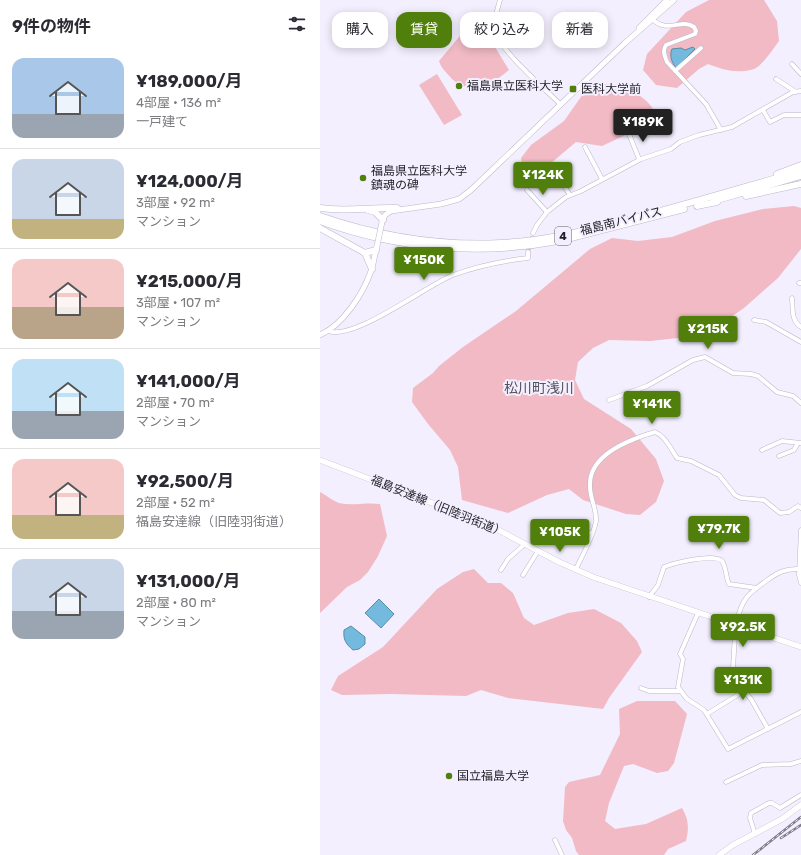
<!DOCTYPE html>
<html lang="ja">
<meta charset="utf-8">
<style>
:root{--surface:#fff;--page:#f7f7f7;--text:#2b2b33;--muted:#7c7c81;--line:#e1e1e2;--accent:#507f0b}
body{margin:0;font-family:Rubik,"Noto Sans JP",sans-serif;background:var(--page);color:var(--text);height:100vh;display:flex;flex-direction:column;font-size:15px;white-space:nowrap}
*{box-sizing:border-box;margin:0}
p{font-size:13px;color:var(--muted)}
.icon{flex:none;width:22px;height:22px;fill:none;stroke:currentColor;stroke-width:2;stroke-linecap:round;stroke-linejoin:round}
.map{position:relative;flex:1;overflow:hidden}
.details{display:flex;flex-direction:column;background:var(--surface);width:320px}
.details>*{flex:none}
.banner{position:absolute;left:12px;top:12px;width:380px;height:36px;display:flex;gap:8px}
.price{position:absolute;translate:-50% -34px;padding:0 9px;border-radius:4px;background:var(--accent);color:#fff;font-size:13px;line-height:26px;filter:drop-shadow(0 1px 2px #0008)}
.price::after{content:'';position:absolute;left:50%;top:24px;width:12px;height:9px;margin-left:-6px;background:inherit;clip-path:polygon(0 0,100% 0,50% 100%)}
.price.selected{background:#222;color:#fff}
ul{padding:0;list-style:none}
li{display:flex;align-items:center;gap:12px;height:100px;padding:0 12px}
li+li{border-top:1px solid var(--line)}
li span{display:grid;place-items:center;flex:none;width:112px;height:80px;border-radius:12px;color:#555}
li>.icon{margin-inline-start:auto}
span .icon{width:48px;height:48px;fill:#fffc;stroke-width:1}
li b{font-size:17px}
h2{display:flex;justify-content:space-between;align-items:center;height:48px;padding:0 12px;font-size:17px}
.pill{padding:0 14px;border-radius:12px;background:var(--surface);box-shadow:0 2px 10px #0003;font-size:14px;line-height:36px}
.pill.selected{background:var(--accent);color:#fff}
main{display:flex;flex:1;min-height:0}
.map>svg:first-child{display:block}
.green{fill:#f1bac5}
.water{fill:#74bade;stroke:#5b8ba6}
.lines{fill:none;stroke-linecap:round;stroke-linejoin:round}
.minor-tunnel{stroke:#c9c5d3;stroke-width:4;stroke-dasharray:4 2;stroke-linecap:butt}
.minor-casing{stroke:#bcb7c8;stroke-width:5}
.tertiary-casing{stroke:#bcb7c8;stroke-width:6}
.secondary-casing{stroke:#bcb7c8;stroke-width:6}
.trunk-casing{stroke:#bcb7c8;stroke-width:7}
.minor{stroke:#fff;stroke-width:4}
.tertiary{stroke:#fff;stroke-width:5}
.secondary{stroke:#fff;stroke-width:5.5}
.trunk{stroke:#fff;stroke-width:6}
.rail-casing{stroke:#807d87;stroke-width:2.5}
.rail{stroke:#f3effe;stroke-width:1;stroke-dasharray:3;stroke-linecap:butt}
.tertiary-bridge-casing{stroke:#bcb7c8;stroke-width:6;stroke-linecap:butt}
.tertiary-bridge{stroke:#fff;stroke-width:5}
.poi-dot{fill:#507f0b;stroke:#f3effe;stroke-width:1.5}
.labels{text-anchor:middle;dominant-baseline:central;stroke-width:4;stroke-linejoin:round;paint-order:stroke}
.shield{fill:#f3effe;stroke:#5f5d66;stroke-width:1}
.shield-label{font-size:11px;font-weight:bold;fill:#201e25}
.poi-label{font-size:12px;fill:#201e25;stroke:#f3effe;text-anchor:start}
.street-label{font-size:12px;fill:#201e25;stroke:#f3effe}
.quarter-label{font-size:14px;fill:#54505e;stroke:#f3effe}
</style>
<main>
<section class="details">
<h2>9件の物件<svg class="icon" aria-label="filters" viewBox="0 0 24 24"><path d="M4 7h16M4 17h16"/><circle cx="9" cy="7" r="2"/><circle cx="15" cy="17" r="2"/></svg></h2>
<ul>
<li><span style="background:linear-gradient(#a9c7e8 70%,#9aa5b1 0)"><svg class="icon" aria-label="home" viewBox="0 0 24 24"><path d="M3 11l9-7 9 7M6 9v11h12V9"/></svg></span><div><b>¥189,000/月</b><p>4部屋 · 136 m²</p><p>一戸建て</p></div></li>
<li><span style="background:linear-gradient(#c9d6e8 75%,#c2b280 0)"><svg class="icon" aria-label="home" viewBox="0 0 24 24"><path d="M3 11l9-7 9 7M6 9v11h12V9"/></svg></span><div><b>¥124,000/月</b><p>3部屋 · 92 m²</p><p>マンション</p></div></li>
<li><span style="background:linear-gradient(#f6c9c9 60%,#b9a48a 0)"><svg class="icon" aria-label="home" viewBox="0 0 24 24"><path d="M3 11l9-7 9 7M6 9v11h12V9"/></svg></span><div><b>¥215,000/月</b><p>3部屋 · 107 m²</p><p>マンション</p></div></li>
<li><span style="background:linear-gradient(#bfe0f5 65%,#9aa5b1 0)"><svg class="icon" aria-label="home" viewBox="0 0 24 24"><path d="M3 11l9-7 9 7M6 9v11h12V9"/></svg></span><div><b>¥141,000/月</b><p>2部屋 · 70 m²</p><p>マンション</p></div></li>
<li><span style="background:linear-gradient(#f6c9c9 70%,#c2b280 0)"><svg class="icon" aria-label="home" viewBox="0 0 24 24"><path d="M3 11l9-7 9 7M6 9v11h12V9"/></svg></span><div><b>¥92,500/月</b><p>2部屋 · 52 m²</p><p>福島安達線（旧陸羽街道）</p></div></li>
<li><span style="background:linear-gradient(#c9d6e8 65%,#9aa5b1 0)"><svg class="icon" aria-label="home" viewBox="0 0 24 24"><path d="M3 11l9-7 9 7M6 9v11h12V9"/></svg></span><div><b>¥131,000/月</b><p>2部屋 · 80 m²</p><p>マンション</p></div></li>
</ul>
</section>
<div class="map">
<svg width="481" height="855" viewBox="0 0 481 855">
<rect width="100%" height="100%" fill="#f3effe"/>
<g class="green">
<path d="M389,0H444L457,21L459,41C454,48 442,66 434,69C418,74 403,70 388,64L379,69L357,88L336,85L323,70L327,54L366,12Z"/>
<path d="M149,25L162,26L189,70C173,84 151,96 132,79C127,73 121,68 119,61Z"/>
<path d="M117,74L142,115L124,125L99,85Z"/>
<path d="M286,84C291,85 299,85 305,87C317,93 342,108 333,122L282,146L256,142L224,169L215,173L202,167L201,158L211,145L244,121L263,94L271,86Z"/>
<path d="M474,206L481,208V249L458,278L424,308L398,326L377,336L330,341L289,340L273,348L258,362L255,380L264,399L311,429L336,459L344,481L336,502L320,515L306,514L263,500L249,489L227,495L188,513L142,500L138,467L130,450L108,424L92,402L93,388L113,373L119,366L143,347L196,311L270,249L292,238L318,241L352,237L395,221L443,209Z"/>
<path d="M0,492C6,495 13,501 19,503C32,506 46,502 60,504L67,536L58,556L48,572L40,580L27,587L0,613Z"/>
<path d="M154,569L168,583H181L193,593L204,618L214,625L248,613L274,609L301,623L317,641L322,652L289,698L283,709L188,698L161,690L146,696L71,694L22,695L11,690L18,676L63,647L117,589L143,572Z"/>
<path d="M317,701H355L367,714L354,763L348,771L337,773L313,764L304,766L289,803L285,821L295,829L326,824L362,808C369,820 369,828 366,841L348,849L344,855H259L256,851L252,838L246,830L243,821L245,787L249,782L280,775L300,734L299,709Z"/>
</g>
<g class="water">
<path d="M373,47L375,49L356,68C352,63 349,55 352,49L361,48L365,50Z"/>
<path d="M59,599L74,614L61,628L45,613Z"/>
<path d="M31,626L45,637V644L39,649L33,650C26,644 23,640 24,630Z"/>
</g>
<g class="lines">
<path class="minor-tunnel" d="M208,252L213,233"/>
<defs>
<g id="minor">
<path d="M180,0C177,11 173,21 176,33C180,50 226,90 240,104"/>
<path d="M330,17C348,36 360,17 374,27L376,31L375,34L346,45C342,51 345,56 347,62L386,104L401,130"/>
<path d="M472,64L481,74"/>
<path d="M355,71L381,48"/>
<path d="M456,79L476,92"/>
<path d="M443,110L450,122L464,115H481"/>
<path d="M309,134L319,159"/>
<path d="M265,147L282,179"/>
<path d="M240,180L250,195"/>
<path d="M207,190L227,212"/>
<path d="M213,233L217,225L227,212L246,197L261,191L321,159L351,149L360,142L379,135L412,127L473,92L481,91"/>
<path d="M479,283H481"/>
<path d="M472,298C473,309 471,321 481,327"/>
<path d="M434,320L446,322L481,342"/>
<path d="M8,331C34,341 107,285 133,275C158,266 182,261 208,258V252"/>
<path d="M289,400L327,386L373,360L385,357L413,373L431,374L438,376L457,392L473,396L481,403"/>
<path d="M442,450L462,441L481,443"/>
<path d="M459,456L474,450L478,443"/>
<path d="M215,526L245,528L271,533"/>
<path d="M481,530L479,575L481,583"/>
<path d="M256,569C262,556 274,535 276,521C277,509 269,497 270,484C270,454 311,439 335,432C345,436 351,449 357,458L371,461L399,475L415,495L421,498L444,500L460,513L469,512L478,506L481,508"/>
<path d="M181,570L188,559L205,544"/>
<path d="M203,575L218,551"/>
<path d="M329,597L338,585L344,567C354,563 394,553 402,561C406,566 406,578 409,584L437,588"/>
<path d="M378,613L360,654L363,659L358,687L367,699L384,710L408,749L481,712"/>
<path d="M413,667C415,646 413,615 427,597C432,591 439,586 446,581C457,573 465,568 480,569"/>
<path d="M321,688L329,691H360"/>
<path d="M387,714L424,691L431,699L448,729"/>
<path d="M406,782L442,765L471,764L481,761"/>
<path d="M435,834L430,818L431,813L449,803H452L460,808L481,795"/>
<path d="M235,840L242,855"/>
</g>
<g id="tertiary">
<path d="M319,28L347,0"/>
<path d="M62,222L65,215L71,211L121,204L139,199L151,190L305,43L354,0"/>
<path d="M0,335C23,325 43,294 51,271C54,263 54,255 57,247"/>
</g>
<g id="secondary">
<path d="M0,460L167,524L239,562L273,577L481,647"/>
<path d="M399,855L413,845L462,819L481,805"/>
</g>
<g id="trunk">
<path d="M457,174L481,165"/>
<path d="M426,196L481,184"/>
<path d="M394,201L481,176"/>
<path d="M377,206L397,202"/>
<path d="M0,208C26,212 51,207 77,208"/>
<path d="M48,210L55,212L63,220"/>
<path d="M0,216C58,236 120,246 181,243C222,241 261,232 300,222C361,206 421,188 481,171"/>
<path d="M0,221C76,249 159,256 238,241"/>
<path d="M0,228L45,253L56,250"/>
<path d="M251,238L364,209"/>
<path d="M45,253L52,269"/>
</g>
</defs>
<use href="#minor" class="minor-casing"/>
<use href="#tertiary" class="tertiary-casing"/>
<use href="#secondary" class="secondary-casing"/>
<use href="#trunk" class="trunk-casing"/>
<use href="#minor" class="minor"/>
<use href="#tertiary" class="tertiary"/>
<use href="#secondary" class="secondary"/>
<use href="#trunk" class="trunk"/>
<defs>
<g id="rail">
<path d="M461,838L481,825"/>
<path d="M433,855L481,817"/>
</g>
</defs>
<use href="#rail" class="rail-casing"/>
<use href="#rail" class="rail"/>
<defs>
<path id="tertiary-bridge" d="M57,246L62,222"/>
</defs>
<use href="#tertiary-bridge" class="tertiary-bridge-casing"/>
<use href="#tertiary-bridge" class="tertiary-bridge"/>
</g>
<g class="poi-dot">
<circle cx="139" cy="86" r="4"/>
<rect x="249" y="85" width="8" height="8" rx="2"/>
<circle cx="43" cy="178" r="4"/>
<circle cx="129" cy="776" r="4"/>
</g>
<g class="labels">
<rect class="shield" x="235" y="227" width="16" height="18" rx="3"/>
<g class="shield-label">
<text x="243" y="236">4</text>
</g>
<g class="poi-label">
<text x="147" y="86">福島県立医科大学</text>
<text x="261" y="89">医科大学前</text>
<text x="51" y="171">福島県立医科大学<tspan x="51" dy="14">鎮魂の碑</tspan></text>
<text x="137" y="776">国立福島大学</text>
</g>
<g class="street-label">
<text transform="translate(301 221) rotate(-14)">福島南バイパス</text>
<text transform="translate(118 506) rotate(22)">福島安達線（旧陸羽街道）</text>
</g>
<g class="quarter-label">
<text x="219" y="388">松川町浅川</text>
</g>
</g>
</svg>
<b class="price selected" style="left:323px;top:143px">¥189K</b>
<b class="price" style="left:223px;top:196px">¥124K</b>
<b class="price" style="left:104px;top:281px">¥150K</b>
<b class="price" style="left:388px;top:350px">¥215K</b>
<b class="price" style="left:332px;top:425px">¥141K</b>
<b class="price" style="left:399px;top:550px">¥79.7K</b>
<b class="price" style="left:240px;top:553px">¥105K</b>
<b class="price" style="left:423px;top:648px">¥92.5K</b>
<b class="price" style="left:423px;top:701px">¥131K</b>
<div class="banner">
<a class="pill">購入</a>
<a class="pill selected">賃貸</a>
<a class="pill">絞り込み</a>
<a class="pill">新着</a>
</div>
</div>
</main>
